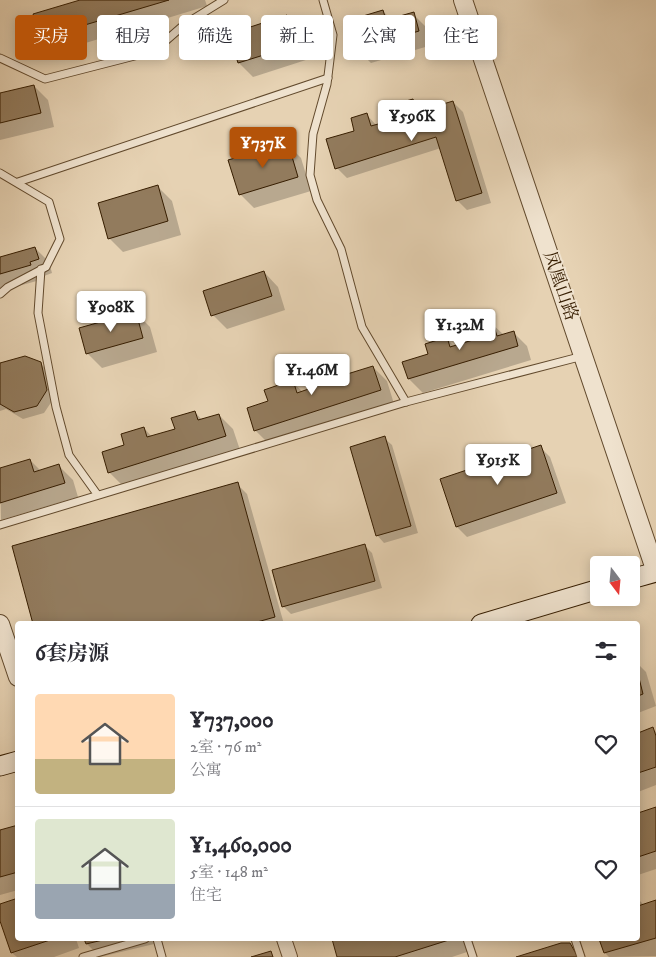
<!DOCTYPE html>
<html lang="zh">
<meta charset="utf-8">
<style>
:root{--surface:#fff;--page:#f2f2f3;--text:#2b2b33;--muted:#7c7c81;--line:#e1e1e2;--accent:#b45309}
body{margin:0;font-family:"IM FELL DW Pica","Noto Serif SC",serif;background:var(--page);color:var(--text);height:100vh;display:flex;flex-direction:column;font-size:19px;white-space:nowrap}
*{box-sizing:border-box;margin:0}
p{font-size:16px;color:var(--muted)}
.icon{flex:none;width:28px;height:28px;fill:none;stroke:currentColor;stroke-width:2;stroke-linecap:round;stroke-linejoin:round}
.map{position:relative;flex:1;overflow:hidden}
.sheet{position:absolute;left:15px;top:621px;width:625px;height:320px;display:flex;flex-direction:column;background:var(--surface);border-radius:5px;box-shadow:0 2px 12px #0003}
.sheet>*{flex:none}
.banner{position:absolute;left:15px;top:15px;width:626px;height:45px;display:flex;gap:10px}
.needle{width:32px;rotate:164deg}
.buttons{position:absolute;left:590px;top:556px;display:grid;gap:10px}
.buttons a{display:grid;place-items:center;width:50px;height:50px;border-radius:5px;background:var(--surface);box-shadow:0 2px 12px #0003;font-size:25px}
.price{position:absolute;translate:-50% -42px;padding:0 11px;border-radius:5px;background:#fff;color:#222;font-size:16px;line-height:32px;filter:drop-shadow(0 1px 2px #0008)}
.price::after{content:'';position:absolute;left:50%;top:30px;width:15px;height:11px;margin-left:-8px;background:inherit;clip-path:polygon(0 0,100% 0,50% 100%)}
.price.selected{background:var(--accent);color:#fff}
ul{padding:0;list-style:none}
li{display:flex;align-items:center;gap:15px;height:125px;padding:0 20px}
li+li{border-top:1px solid var(--line)}
li span{display:grid;place-items:center;flex:none;width:140px;height:100px;border-radius:5px;color:#555}
li>.icon{margin-inline-start:auto}
span .icon{width:60px;height:60px;fill:#fffc;stroke-width:1}
li b{font-size:21px}
h2{display:flex;justify-content:space-between;align-items:center;height:60px;padding:0 20px;font-size:21px}
.tag{padding:0 18px;border-radius:5px;background:var(--surface);box-shadow:0 2px 12px #0003;font-size:18px;line-height:45px}
.tag.selected{background:var(--accent);color:#fff}
.map>svg:first-child{display:block}
.shadow{fill:#0003}
.building{fill:#927b5d;stroke:#361d00}
.lines{fill:none;stroke-linecap:round;stroke-linejoin:round}
.service-casing{stroke:#624a2d;stroke-width:9}
.minor-casing{stroke:#624a2d;stroke-width:16}
.tertiary-casing{stroke:#624a2d;stroke-width:20}
.secondary-casing{stroke:#361d00;stroke-width:21}
.service{stroke:#efe2ce;stroke-width:7}
.minor{stroke:#efe2ce;stroke-width:14}
.tertiary{stroke:#efe2ce;stroke-width:18}
.secondary{stroke:#efe2ce;stroke-width:19}
.labels{text-anchor:middle;dominant-baseline:central;stroke-width:4;stroke-linejoin:round;paint-order:stroke}
.street-label{font-size:18px;fill:#361d00;stroke:#efe2ce}
</style>
<div class="map">
<svg width="656" height="957" viewBox="0 0 656 957">
<rect width="100%" height="100%" fill="#e6d2b3"/>
<filter id="stains"><feTurbulence type="fractalNoise" baseFrequency=".004" numOctaves="4"/><feColorMatrix values="0 0 0 0 .2 0 0 0 0 .09 0 0 0 0 .02 0 0 0 .5 -.17"/></filter>
<radialGradient id="worn" r=".72"><stop offset=".6" stop-color="#630" stop-opacity="0"/><stop offset="1" stop-color="#630" stop-opacity=".3"/></radialGradient>
<g class="shadow">
<path d="M84,0H205L207,6L56,52L42,38Z"/>
<path d="M383,11L391,20L413,14L427,28L432,45L371,63L357,49L368,29Z"/>
<path d="M286,17L300,31L309,59L253,77L239,63L230,35Z"/>
<path d="M34,86L48,100L54,127L0,140V95Z"/>
<path d="M413,100L423,111L453,102L463,112L491,203L467,210L457,200L441,148L347,178L337,168L366,114L377,126L397,120Z"/>
<path d="M287,144L301,158L311,191L254,208L240,194Z"/>
<path d="M158,187L172,201L181,235L123,252L109,238Z"/>
<path d="M35,248L49,262L52,273L44,276V279L0,291V258Z"/>
<path d="M264,272L278,287L285,310L227,329L213,315Z"/>
<path d="M136,313L150,327L157,352L102,368L88,354Z"/>
<path d="M492,324L504,335L513,332L527,346L531,360L423,393L409,379L447,339L455,347L478,340Z"/>
<path d="M40,363L48,371L54,398L44,413L23,419L6,409L0,411V364Z"/>
<path d="M341,367L349,375L373,367L387,381L394,404L270,445L255,430L292,382L303,392L321,386Z"/>
<path d="M195,412L202,420L219,415L233,429L240,450L123,486L109,472L126,446L144,428L152,437L176,429Z"/>
<path d="M384,438L392,445L418,533L384,543L377,535Z"/>
<path d="M540,447L550,457L566,503L467,537L457,527L442,480Z"/>
<path d="M30,460L41,471L59,466L73,480L78,497L1,520L0,469Z"/>
<path d="M237,484L247,494L284,624H35Z"/>
<path d="M364,545L372,553L382,588L291,614L283,606Z"/>
<path d="M638,664L646,672L656,706L638,713Z"/>
<path d="M653,729L656,732V785L638,792V734Z"/>
<path d="M656,809V869L638,875V815Z"/>
<path d="M18,826V890L0,895V831Z"/>
<path d="M638,899L644,905L656,902V956L609,957L605,953L601,939H638Z"/>
<path d="M0,906L18,939H76L79,948L54,957H17L12,953L0,917Z"/>
<path d="M86,939H152L154,944L100,957L87,944Z"/>
<path d="M333,939H469L473,950L452,957H339Z"/>
</g>
<g class="building">
<path d="M80,0H169L41,38L33,14Z"/>
<path d="M383,10L386,20L414,12L419,31L355,50L351,33L366,28L363,16Z"/>
<path d="M287,15L296,45L238,63L229,34Z"/>
<path d="M34,85L41,113L0,123V93Z"/>
<path d="M413,99L417,112L453,101L482,193L456,201L436,137L335,169L326,139L354,131L351,118L367,113L371,126L396,119L392,105Z"/>
<path d="M288,143L298,177L239,195L228,160Z"/>
<path d="M158,185L168,221L108,239L98,203Z"/>
<path d="M35,247L39,259L30,262L31,265L0,274V257Z"/>
<path d="M264,271L272,296L211,316L203,291Z"/>
<path d="M136,312L143,338L86,354L79,328Z"/>
<path d="M493,323L497,336L514,331L518,346L408,379L402,362L428,354L425,344L447,337L450,347L476,339L473,329Z"/>
<path d="M25,356L41,362L47,390L37,406L14,412L0,404V363Z"/>
<path d="M341,366L344,375L373,366L381,390L254,431L247,408L268,401L264,390L293,380L297,393L320,385L316,374Z"/>
<path d="M195,411L198,420L219,414L226,436L108,473L102,452L124,445L121,434L144,427L147,437L175,429L171,418Z"/>
<path d="M385,436L411,526L376,536L350,447Z"/>
<path d="M541,445L557,493L456,527L440,479Z"/>
<path d="M30,459L34,472L59,464L65,483L0,503V468Z"/>
<path d="M238,482L275,617L250,624H33L12,546Z"/>
<path d="M365,544L375,581L282,607L272,570Z"/>
<path d="M638,674L643,694L638,696Z"/>
<path d="M653,727L656,736V767L638,773V733Z"/>
<path d="M656,807V851L638,857V813Z"/>
<path d="M18,825V872L0,877V830Z"/>
<path d="M18,898V939H53L11,953L0,921V904Z"/>
<path d="M656,900V938L604,953L599,939H638V906Z"/>
<path d="M84,939H107L86,944Z"/>
<path d="M332,939H452L395,957H337Z"/>
<path d="M561,943H570L578,957H516Z"/>
<path d="M271,951L273,957H251Z"/>
</g>
<g class="lines">
<defs>
<g id="service">
<path d="M323,0L333,35L327,84L313,134L310,175L317,200L341,249L362,327L406,402"/>
<path d="M0,58L45,79L154,51L185,24L224,0"/>
<path d="M0,173L49,202L60,239L46,267L8,287L0,294"/>
<path d="M18,182L328,78"/>
<path d="M41,269L38,313L56,407L69,455L97,494"/>
<path d="M0,525L406,402L583,356"/>
<path d="M157,939L162,957"/>
<path d="M467,939L473,957"/>
<path d="M575,939L581,957"/>
<path d="M83,957L145,939"/>
</g>
<path id="minor" d="M284,939L290,957"/>
<g id="tertiary">
<path d="M463,0L656,572"/>
<path d="M0,624L18,677"/>
</g>
<g id="secondary">
<path d="M631,579L656,572"/>
<path d="M481,624L599,589"/>
<path d="M0,766L18,761"/>
</g>
</defs>
<use href="#service" class="service-casing"/>
<use href="#minor" class="minor-casing"/>
<use href="#tertiary" class="tertiary-casing"/>
<use href="#secondary" class="secondary-casing"/>
<use href="#service" class="service"/>
<use href="#minor" class="minor"/>
<use href="#tertiary" class="tertiary"/>
<use href="#secondary" class="secondary"/>
</g>
<g class="labels">
<g class="street-label">
<text transform="translate(560 286) rotate(71)">凤凰山路</text>
</g>
</g>
<rect width="100%" height="100%" filter="url(#stains)"/>
<rect width="100%" height="100%" fill="url(#worn)"/>
</svg>
<div class="buttons">
<a><svg class="needle" viewBox="-14 -14 28 28"><path d="M0-13l5 13h-10z" fill="#e53935"/><path d="M0 13l5-13h-10z" fill="#7c7c81"/></svg></a>
</div>
<b class="price" style="left:412px;top:142px">¥596K</b>
<b class="price selected" style="left:263px;top:169px">¥737K</b>
<b class="price" style="left:111px;top:333px">¥908K</b>
<b class="price" style="left:460px;top:351px">¥1.32M</b>
<b class="price" style="left:312px;top:396px">¥1.46M</b>
<b class="price" style="left:498px;top:486px">¥915K</b>
<div class="banner">
<a class="tag selected">买房</a>
<a class="tag">租房</a>
<a class="tag">筛选</a>
<a class="tag">新上</a>
<a class="tag">公寓</a>
<a class="tag">住宅</a>
</div>
<section class="sheet">
<h2>6套房源<svg class="icon" aria-label="filters" viewBox="0 0 24 24"><path d="M4 7h16M4 17h16"/><circle cx="9" cy="7" r="2"/><circle cx="15" cy="17" r="2"/></svg></h2>
<ul>
<li><span style="background:linear-gradient(#ffd9b3 65%,#c2b280 0)"><svg class="icon" aria-label="home" viewBox="0 0 24 24"><path d="M3 11l9-7 9 7M6 9v11h12V9"/></svg></span><div><b>¥737,000</b><p>2室 · 76 m²</p><p>公寓</p></div><svg class="icon" aria-label="heart" viewBox="0 0 24 24"><path d="M12 20l-8-8c-3-5 5-10 8-4 3-6 11-1 8 4z"/></svg></li>
<li><span style="background:linear-gradient(#dfe7d0 65%,#9aa5b1 0)"><svg class="icon" aria-label="home" viewBox="0 0 24 24"><path d="M3 11l9-7 9 7M6 9v11h12V9"/></svg></span><div><b>¥1,460,000</b><p>5室 · 148 m²</p><p>住宅</p></div><svg class="icon" aria-label="heart" viewBox="0 0 24 24"><path d="M12 20l-8-8c-3-5 5-10 8-4 3-6 11-1 8 4z"/></svg></li>
</ul>
</section>
</div>
